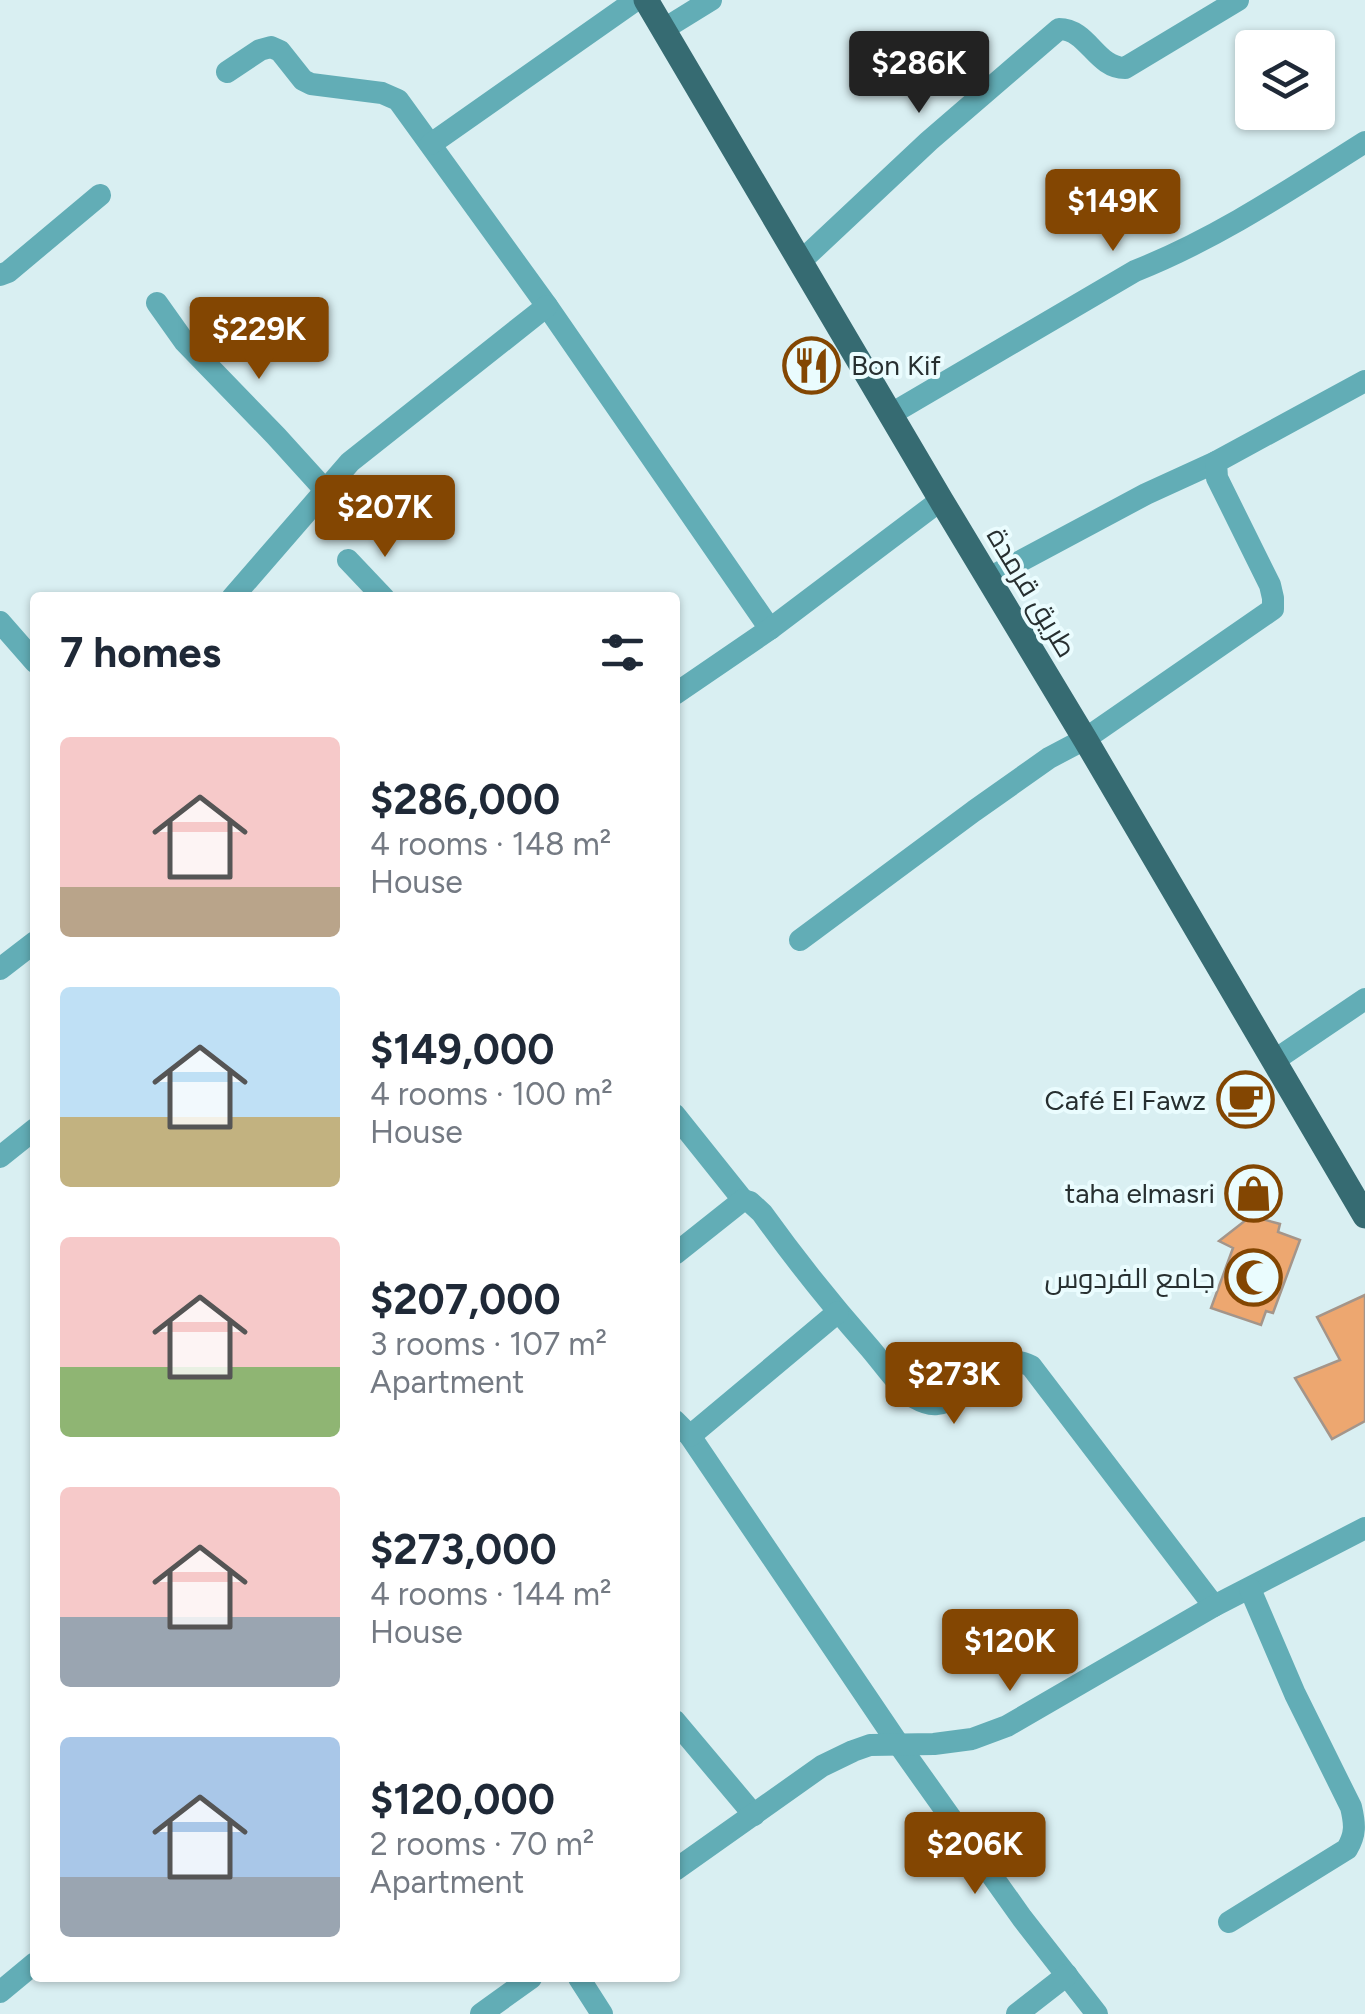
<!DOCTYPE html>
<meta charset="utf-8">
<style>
:root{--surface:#fff;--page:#f2f2f3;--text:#1f2937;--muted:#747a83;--accent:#834602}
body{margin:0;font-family:Figtree,Cairo,sans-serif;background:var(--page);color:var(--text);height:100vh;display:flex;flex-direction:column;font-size:38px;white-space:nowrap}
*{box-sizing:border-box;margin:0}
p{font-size:32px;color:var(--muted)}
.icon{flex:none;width:55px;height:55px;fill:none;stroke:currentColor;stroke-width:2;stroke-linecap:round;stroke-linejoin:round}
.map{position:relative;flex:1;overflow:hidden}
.panel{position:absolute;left:30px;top:592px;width:650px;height:1390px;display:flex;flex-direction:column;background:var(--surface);border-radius:10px;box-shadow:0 2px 8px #0004}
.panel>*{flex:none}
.tools{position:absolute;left:1235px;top:30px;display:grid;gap:20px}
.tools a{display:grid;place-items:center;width:100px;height:100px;border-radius:10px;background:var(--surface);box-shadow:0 2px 8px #0004;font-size:50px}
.price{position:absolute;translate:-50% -85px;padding:0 22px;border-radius:10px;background:var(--accent);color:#fff;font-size:32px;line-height:65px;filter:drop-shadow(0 2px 5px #0008)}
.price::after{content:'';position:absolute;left:50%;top:60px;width:30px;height:22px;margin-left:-15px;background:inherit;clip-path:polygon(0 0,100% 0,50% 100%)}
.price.active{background:#222;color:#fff}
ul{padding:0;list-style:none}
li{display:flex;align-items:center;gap:30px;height:250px;padding:0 30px}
li span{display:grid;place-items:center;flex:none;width:280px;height:200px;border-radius:10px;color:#555}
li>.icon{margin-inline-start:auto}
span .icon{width:120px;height:120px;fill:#fffc;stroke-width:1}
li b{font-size:42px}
h2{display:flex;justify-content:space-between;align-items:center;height:120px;padding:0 30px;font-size:42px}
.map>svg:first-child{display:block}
.building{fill:#eda770;stroke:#a4958a;stroke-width:2.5}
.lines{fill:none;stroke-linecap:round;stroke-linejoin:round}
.minor{stroke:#62adb6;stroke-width:22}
.major{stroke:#366b72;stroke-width:25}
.labels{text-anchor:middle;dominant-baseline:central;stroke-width:8;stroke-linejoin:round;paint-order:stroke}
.poi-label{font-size:28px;fill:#272f30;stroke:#eafcfe;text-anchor:end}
.street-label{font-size:28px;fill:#272f30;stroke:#eafcfe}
</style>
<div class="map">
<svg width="1365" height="2014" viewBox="0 0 1365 2014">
<rect width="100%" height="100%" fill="#d9eff2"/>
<g class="building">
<path d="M1251,1216L1280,1224L1278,1232L1300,1240L1273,1313L1266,1311L1261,1325L1211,1308L1233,1248L1219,1241Z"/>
<path d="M1365,1295V1421L1332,1439L1295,1378L1340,1360L1317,1317Z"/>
</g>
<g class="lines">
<g class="minor">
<path d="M664,29L711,0"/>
<path d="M227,72L260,50L271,47L280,51L303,80L311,84L382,93L398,100L547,306L770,629"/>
<path d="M431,144L636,0"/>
<path d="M800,262L929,141L1059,29C1088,29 1096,68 1125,68L1238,0"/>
<path d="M0,275L8,272L100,195"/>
<path d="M157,303L184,341L276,436L325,490"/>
<path d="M891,414L1135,271C1218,238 1289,190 1365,142"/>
<path d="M348,560L384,598"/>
<path d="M989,578L1146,494L1216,462"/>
<path d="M232,598L350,462L547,306"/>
<path d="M0,622L35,662"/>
<path d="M675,694L770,629L941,500"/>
<path d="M800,940L974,811L1049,758L1085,739L1273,609V598L1270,585L1217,478L1216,462L1365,381"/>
<path d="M0,969L35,942"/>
<path d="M1275,1060L1365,999"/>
<path d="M675,1115L743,1200"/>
<path d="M0,1157L35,1129"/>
<path d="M675,1254L743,1200L750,1202L762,1213C795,1259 831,1304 868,1346C883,1363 897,1385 915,1398C922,1402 929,1405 937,1404C972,1401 991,1346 1031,1366L1214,1606"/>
<path d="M675,1421L690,1436L899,1745L1022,1918L1097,2014"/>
<path d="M690,1436L838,1312"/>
<path d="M675,1721L754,1815"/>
<path d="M675,1870L822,1766L853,1751L870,1745L934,1744L972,1739L1007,1726L1214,1606L1365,1528"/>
<path d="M1229,1922L1347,1849C1356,1834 1355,1824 1351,1807L1295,1694L1250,1589"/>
<path d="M579,1978L602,2014"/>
<path d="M0,1992L35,1963"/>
<path d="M481,2014L531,1978"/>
<path d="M1017,2014L1067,1975"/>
</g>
<path class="major" d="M646,0L941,500L1085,739L1365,1216"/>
</g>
<defs>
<symbol id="restaurant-ring" viewBox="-11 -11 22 22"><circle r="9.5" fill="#eafcfe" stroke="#834602" stroke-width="1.5"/><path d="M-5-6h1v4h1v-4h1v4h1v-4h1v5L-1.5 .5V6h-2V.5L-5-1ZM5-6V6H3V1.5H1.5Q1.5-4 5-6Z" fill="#834602"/></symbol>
<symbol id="cafe-ring" viewBox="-11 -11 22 22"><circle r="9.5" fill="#eafcfe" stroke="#834602" stroke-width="1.5"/><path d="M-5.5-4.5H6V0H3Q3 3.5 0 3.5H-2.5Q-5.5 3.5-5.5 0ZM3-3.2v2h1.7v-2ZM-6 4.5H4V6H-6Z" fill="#834602"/></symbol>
<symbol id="shop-ring" viewBox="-11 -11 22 22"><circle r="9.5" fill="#eafcfe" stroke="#834602" stroke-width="1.5"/><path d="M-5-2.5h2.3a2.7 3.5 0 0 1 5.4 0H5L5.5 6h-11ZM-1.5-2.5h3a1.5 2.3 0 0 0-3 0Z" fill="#834602"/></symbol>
<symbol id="mosque-ring" viewBox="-11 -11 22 22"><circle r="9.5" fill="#eafcfe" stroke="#834602" stroke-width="1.5"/><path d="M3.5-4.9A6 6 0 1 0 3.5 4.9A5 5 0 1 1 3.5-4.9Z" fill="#834602"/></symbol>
</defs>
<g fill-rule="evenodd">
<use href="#restaurant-ring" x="780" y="334" width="63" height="63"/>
<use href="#cafe-ring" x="1214" y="1068" width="63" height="63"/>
<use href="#shop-ring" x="1222" y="1162" width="63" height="63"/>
<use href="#mosque-ring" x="1222" y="1246" width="63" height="63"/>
</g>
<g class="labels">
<g class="poi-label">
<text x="851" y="365" text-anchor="start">Bon Kif</text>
<text x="1206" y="1100">Café El Fawz</text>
<text x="1215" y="1193">taha elmasri</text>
<text x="1215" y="1278">جامع الفردوس</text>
</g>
<g class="street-label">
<text transform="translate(1032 592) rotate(59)">طريق قرمدة</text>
</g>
</g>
</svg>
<div class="tools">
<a><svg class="icon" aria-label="layers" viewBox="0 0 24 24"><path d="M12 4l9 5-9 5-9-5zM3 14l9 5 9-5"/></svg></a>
</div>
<b class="price active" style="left:919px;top:116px">$286K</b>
<b class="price" style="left:1113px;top:254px">$149K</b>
<b class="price" style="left:259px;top:382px">$229K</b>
<b class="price" style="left:385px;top:560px">$207K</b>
<b class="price" style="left:954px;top:1427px">$273K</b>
<b class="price" style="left:1010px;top:1694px">$120K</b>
<b class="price" style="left:975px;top:1897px">$206K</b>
<section class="panel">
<h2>7 homes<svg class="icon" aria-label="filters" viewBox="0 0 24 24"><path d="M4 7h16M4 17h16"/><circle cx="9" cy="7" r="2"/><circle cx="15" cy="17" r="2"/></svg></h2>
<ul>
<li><span style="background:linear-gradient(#f6c9c9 75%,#b9a48a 0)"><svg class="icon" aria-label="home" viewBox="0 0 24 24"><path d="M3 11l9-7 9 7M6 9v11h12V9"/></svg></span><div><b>$286,000</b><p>4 rooms · 148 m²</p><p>House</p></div></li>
<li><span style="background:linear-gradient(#bfe0f5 65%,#c2b280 0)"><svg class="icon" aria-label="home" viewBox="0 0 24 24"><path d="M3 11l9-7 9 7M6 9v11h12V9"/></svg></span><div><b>$149,000</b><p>4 rooms · 100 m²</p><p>House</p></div></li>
<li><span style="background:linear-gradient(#f6c9c9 65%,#8fb573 0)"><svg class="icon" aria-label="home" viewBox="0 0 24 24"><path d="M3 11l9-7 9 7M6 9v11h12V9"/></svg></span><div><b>$207,000</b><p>3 rooms · 107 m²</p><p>Apartment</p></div></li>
<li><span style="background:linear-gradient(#f6c9c9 65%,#9aa5b1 0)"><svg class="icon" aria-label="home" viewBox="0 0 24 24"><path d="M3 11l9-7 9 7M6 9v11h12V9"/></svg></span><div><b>$273,000</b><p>4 rooms · 144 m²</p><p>House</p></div></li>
<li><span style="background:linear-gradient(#a9c7e8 70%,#9aa5b1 0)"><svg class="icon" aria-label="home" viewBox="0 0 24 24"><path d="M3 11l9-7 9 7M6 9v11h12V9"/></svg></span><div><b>$120,000</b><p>2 rooms · 70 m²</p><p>Apartment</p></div></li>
</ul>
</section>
</div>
